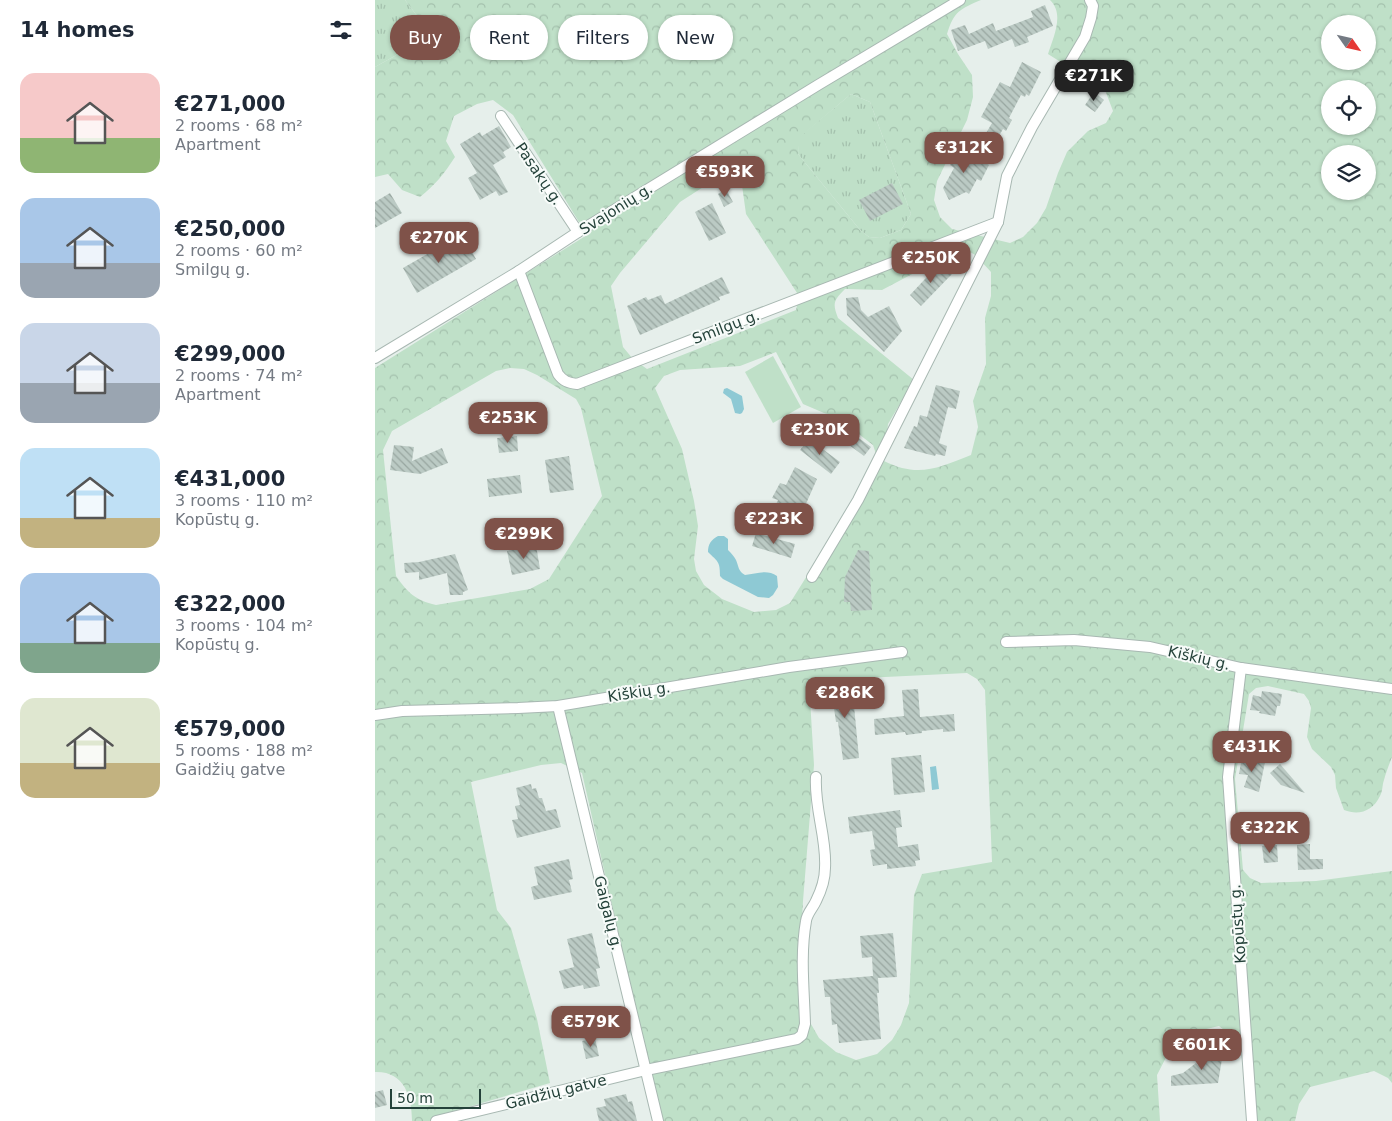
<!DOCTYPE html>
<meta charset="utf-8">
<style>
:root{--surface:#fff;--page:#f6f6f7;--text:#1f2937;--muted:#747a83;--accent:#7f5249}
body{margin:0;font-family:"DejaVu Sans",sans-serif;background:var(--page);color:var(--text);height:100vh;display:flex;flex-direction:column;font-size:19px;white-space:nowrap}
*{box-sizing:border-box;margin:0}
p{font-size:16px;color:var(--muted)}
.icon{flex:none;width:28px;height:28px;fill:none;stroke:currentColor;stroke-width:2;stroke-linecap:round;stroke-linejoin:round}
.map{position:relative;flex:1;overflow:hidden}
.panel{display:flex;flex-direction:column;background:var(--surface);width:375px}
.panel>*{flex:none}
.top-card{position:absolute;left:15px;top:15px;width:475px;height:45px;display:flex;gap:10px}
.needle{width:32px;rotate:124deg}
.tools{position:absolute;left:946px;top:15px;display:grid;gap:10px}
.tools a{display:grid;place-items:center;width:55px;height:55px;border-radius:50%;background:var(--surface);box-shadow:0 1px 4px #0004;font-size:25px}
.scale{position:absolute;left:15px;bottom:12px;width:91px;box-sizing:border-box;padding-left:5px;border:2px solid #24423a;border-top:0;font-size:14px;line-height:18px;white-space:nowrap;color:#24423a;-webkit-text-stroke:4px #f7fbf9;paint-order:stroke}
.price{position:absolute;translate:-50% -42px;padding:0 11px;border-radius:10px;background:var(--accent);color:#fff;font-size:16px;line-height:32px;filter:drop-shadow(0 1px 2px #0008)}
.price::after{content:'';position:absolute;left:50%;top:30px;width:15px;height:11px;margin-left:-8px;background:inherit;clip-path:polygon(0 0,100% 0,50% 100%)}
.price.selected{background:#222;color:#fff}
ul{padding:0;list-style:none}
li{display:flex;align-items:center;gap:15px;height:125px;padding:0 20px}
li span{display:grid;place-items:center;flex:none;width:140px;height:100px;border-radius:15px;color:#555}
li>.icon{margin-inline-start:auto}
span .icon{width:60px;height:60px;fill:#fffc;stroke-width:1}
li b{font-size:21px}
h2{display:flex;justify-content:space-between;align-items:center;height:60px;padding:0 20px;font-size:21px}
.tag{padding:0 18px;border-radius:22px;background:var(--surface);box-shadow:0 1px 4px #0004;font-size:18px;line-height:45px}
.tag.selected{background:var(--accent);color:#fff}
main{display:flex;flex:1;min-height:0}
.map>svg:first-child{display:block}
.grass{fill:url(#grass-tufts)}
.forest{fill:url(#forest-crowns);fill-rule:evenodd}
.pitch{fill:#bfe0c8}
.water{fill:#8ec9d4}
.building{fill:url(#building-back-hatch)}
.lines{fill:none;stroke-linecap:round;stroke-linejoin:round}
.street-casing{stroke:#a8b8b2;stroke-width:12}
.street{stroke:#fff;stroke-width:10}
.labels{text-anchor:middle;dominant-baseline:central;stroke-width:4;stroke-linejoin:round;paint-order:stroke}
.street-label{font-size:15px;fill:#24423a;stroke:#f7fbf9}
</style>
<main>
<section class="panel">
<h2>14 homes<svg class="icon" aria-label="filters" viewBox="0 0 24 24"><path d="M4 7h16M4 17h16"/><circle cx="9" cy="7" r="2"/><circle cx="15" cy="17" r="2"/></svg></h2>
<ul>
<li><span style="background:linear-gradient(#f6c9c9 65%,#8fb573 0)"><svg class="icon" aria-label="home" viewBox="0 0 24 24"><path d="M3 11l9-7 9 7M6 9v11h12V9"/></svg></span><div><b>€271,000</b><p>2 rooms · 68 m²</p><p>Apartment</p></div></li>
<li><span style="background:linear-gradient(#a9c7e8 65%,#9aa5b1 0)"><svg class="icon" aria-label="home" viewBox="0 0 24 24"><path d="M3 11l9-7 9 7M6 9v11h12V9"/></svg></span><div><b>€250,000</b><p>2 rooms · 60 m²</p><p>Smilgų g.</p></div></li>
<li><span style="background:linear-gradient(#c9d6e8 60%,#9aa5b1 0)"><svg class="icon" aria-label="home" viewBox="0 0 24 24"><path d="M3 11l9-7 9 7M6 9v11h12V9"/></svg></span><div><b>€299,000</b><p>2 rooms · 74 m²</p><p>Apartment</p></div></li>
<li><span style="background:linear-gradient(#bfe0f5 70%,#c2b280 0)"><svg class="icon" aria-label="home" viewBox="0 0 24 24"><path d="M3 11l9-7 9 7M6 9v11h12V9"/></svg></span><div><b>€431,000</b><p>3 rooms · 110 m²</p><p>Kopūstų g.</p></div></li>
<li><span style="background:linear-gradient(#a9c7e8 70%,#7fa58c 0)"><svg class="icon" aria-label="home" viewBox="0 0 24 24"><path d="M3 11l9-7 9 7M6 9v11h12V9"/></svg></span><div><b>€322,000</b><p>3 rooms · 104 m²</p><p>Kopūstų g.</p></div></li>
<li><span style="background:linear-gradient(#dfe7d0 65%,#c2b280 0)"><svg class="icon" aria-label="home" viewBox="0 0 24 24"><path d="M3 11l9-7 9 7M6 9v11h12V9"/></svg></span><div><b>€579,000</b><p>5 rooms · 188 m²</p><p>Gaidžių gatve</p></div></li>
</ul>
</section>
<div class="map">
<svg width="1017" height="1121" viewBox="0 0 1017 1121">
<defs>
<pattern id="grass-tufts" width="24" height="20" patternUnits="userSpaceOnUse" patternTransform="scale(1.25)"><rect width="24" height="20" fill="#bfe0c8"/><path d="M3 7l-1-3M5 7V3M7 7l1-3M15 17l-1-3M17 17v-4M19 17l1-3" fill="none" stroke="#a4c1ad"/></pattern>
<pattern id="forest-crowns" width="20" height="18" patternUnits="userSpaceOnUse" patternTransform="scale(1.25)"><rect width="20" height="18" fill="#bfe0c8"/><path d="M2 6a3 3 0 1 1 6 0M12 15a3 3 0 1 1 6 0" fill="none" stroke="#a4c1ad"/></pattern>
<pattern id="building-back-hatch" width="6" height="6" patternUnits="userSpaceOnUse" patternTransform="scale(1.25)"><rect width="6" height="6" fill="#bbcac4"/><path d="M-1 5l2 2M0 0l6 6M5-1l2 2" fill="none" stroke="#98a6a0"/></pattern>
</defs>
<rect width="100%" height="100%" fill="#e6efeb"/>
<g class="grass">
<path d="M0,0H30L46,21L42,31L27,52L0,67Z"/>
<path d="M476,94L495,102L536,214L526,230L505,238L494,237L485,230L423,154L424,137Z"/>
</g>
<path class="forest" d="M30,0H606C585,9 579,11 572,34L583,54L597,75L598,97L592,120L562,181L559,200L565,217L577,229L635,243L648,237L662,223L671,208L683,173L692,152L713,131L731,123L738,111L730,90L673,54C678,38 690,14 675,0H1017V757C1014,765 1011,772 1009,780C1007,785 1008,791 1005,796C998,811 984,816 969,810L961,788L960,775L956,767L937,749L932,737L936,708L934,701L929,694L893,686L881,688L874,694L860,779L868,870L875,878L886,883L941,881L1017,871V1083L1013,1078L999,1071L935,1087L924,1104L920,1121H881L878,1082L864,1041L844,1026L802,1036L782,1075L785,1121H286L207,773L186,763L166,765L96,782L122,910L136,928L162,1019L175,1083L59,1117L60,1121H37C37,1096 29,1071 0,1072V368L212,235L138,115L118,100L102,104L79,116L71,141L80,157C69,174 60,185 45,197L27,190L13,174L0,177V67L27,52L42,31L46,21ZM955,24H992V61H955ZM955,89H992V126H955ZM476,94L495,102L536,214L526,230L505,238L494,237L485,230L423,154L425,137ZM955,154H992V191H955ZM356,169L366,178L371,214L424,296L421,310L272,369L258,359L248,347L236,286L245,273L305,202ZM576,248C600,250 600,255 616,272V296L610,318L611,364L598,401L603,427L596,455C563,468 543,478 509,461L513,424L539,380L463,318C457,303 459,300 470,289L507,290L543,271L567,250ZM401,352L428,404L449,413L460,416L498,445L501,454L468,518L415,603L401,610L379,612L347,599L329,585L321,571L319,559L323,526L319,501L307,449L280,388L289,376L305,370L365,366ZM135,368L149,369L162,375L201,399L206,408L227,496L174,579L155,589L61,605C40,600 33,593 21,576L8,450L17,431L121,371ZM592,673L602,679L610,690L617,862L547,874L539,895L534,1003L526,1025L517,1040L502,1054L481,1060L461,1052L444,1038L432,1017L423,989L428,901L439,765L435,699L439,688L449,680Z"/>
<path class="pitch" d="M398,356L426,407L398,423L370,372Z"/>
<g class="water">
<path d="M352,388L367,396L369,409L367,413L365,414L360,413L356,399L348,393L349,389Z"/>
<path d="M343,536H349L353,539V550C356,553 359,556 361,560C364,567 363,571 370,575C381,574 392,569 402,576L403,587L398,595L394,598L383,597L348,579L345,576C345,561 343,562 333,552C333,544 336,540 343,536Z"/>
<path d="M561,766L564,789L557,790L555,767Z"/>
</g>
<g class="building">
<path d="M670,5L678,26L652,37L654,42L640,47L637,39L613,49L610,41L583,51L576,30L590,25L594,34L618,23L621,31L658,17L656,11Z"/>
<path d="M647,62L666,72L654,96L651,94L650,97L646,95L634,118L637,120L631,131L628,129L618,146L607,140L617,123L606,117L625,82L635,87Z"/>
<path d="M719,92L729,100L720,112L710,105Z"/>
<path d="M124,126L136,147L128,152L131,157L118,165L133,192L124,196L121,191L105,200L93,178L102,173L85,144L105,132L107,136Z"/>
<path d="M584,148L614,165L606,181L602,179L594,194L591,192L574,200L568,188L579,168L575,165Z"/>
<path d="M517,183L528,204L495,221L484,200Z"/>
<path d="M351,189L358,202L349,207L343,194Z"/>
<path d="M15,193L27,213L0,228V202Z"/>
<path d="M337,203L351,233L334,241L320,212Z"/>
<path d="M87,234L101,259L42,293L28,268Z"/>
<path d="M566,262L578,273L546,306L535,295Z"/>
<path d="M347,277L355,293L344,297L345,300L265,335L252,306L271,297L273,300L286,295L290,304Z"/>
<path d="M483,297L486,310L493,317L514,306L527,331L509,352L472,315L471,298Z"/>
<path d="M561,385L585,391L581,409L573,407L564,443L572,446L570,456L561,454L560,456L529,448L539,426L542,427L545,415L552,417Z"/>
<path d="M477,433L496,447L489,456L470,442Z"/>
<path d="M142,436L143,451L124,453L122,438Z"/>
<path d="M434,439L465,462L456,474L425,450Z"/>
<path d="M19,445L39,447L37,461L67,448L73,463L45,474L15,470Z"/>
<path d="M194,456L199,490L175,493L170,460Z"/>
<path d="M420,467L442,479L426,515L425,514L417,530L394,519L403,500L397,498L405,483L411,485Z"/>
<path d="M145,475L147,493L114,497L112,479Z"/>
<path d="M381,533L420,544L416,558L377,546Z"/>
<path d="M161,545L165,569L137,575L132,551Z"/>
<path d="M483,550L494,551L497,610L476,611L475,602H469L470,577Z"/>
<path d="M80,554L93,590L88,592V595H75L72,573L44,580V572L30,573L29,563L44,562Z"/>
<path d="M477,685L484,758L468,760L463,722H461L459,708L455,709L453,687Z"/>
<path d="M543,689L545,717L579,714L580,731L568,732V729L547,731V733L531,735L530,732L500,735L499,719L529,716L527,690Z"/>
<path d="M887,691L907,694L905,706H902L900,716L884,713L885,711L875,710L878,695L886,697Z"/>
<path d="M546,755L550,792L519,795L516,758Z"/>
<path d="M867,757L890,762L884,792L869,787L873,775L864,774Z"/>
<path d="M905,764L930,793L906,785L895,773Z"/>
<path d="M156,784L157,789L161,788L164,798H167L171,811L181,809L186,827L142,838L137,820L143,819L140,806L145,805L141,788Z"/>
<path d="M525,810L527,827L521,828L523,847L543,844L545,860L540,861L541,866L512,869V864L498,866L495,850L500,849L497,831L475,834L473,817Z"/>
<path d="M935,844V859H948V869L923,870L922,845Z"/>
<path d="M902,845L903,862L889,863L887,846Z"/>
<path d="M194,859L198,879L194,880L197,892L159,900L156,887L163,885L159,867Z"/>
<path d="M217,933L225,968L221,969L225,986L209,989L208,985L189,989L184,971L199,967L192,939Z"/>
<path d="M518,933L522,977L503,978L504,993H502L506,1039L464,1043L462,1024L457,1025L455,997H450L448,980L498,976L497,957L487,958L485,936Z"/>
<path d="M220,1038L224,1056L211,1059L207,1041Z"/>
<path d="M838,1046L849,1047L843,1083L796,1086V1076L808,1073L821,1063L826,1069Z"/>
<path d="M8,1090L12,1105L0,1108V1092Z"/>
<path d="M251,1094L253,1102L257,1101L262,1121H224L221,1108L231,1106L229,1099Z"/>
</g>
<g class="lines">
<defs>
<g id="street">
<path d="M126,116L203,232"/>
<path d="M144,271L183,374C188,381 193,383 202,384L623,222"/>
<path d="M0,358L144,271L203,232L443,85L585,0"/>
<path d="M437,577L483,500L623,222L632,176L657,127L710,37L716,18L718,6L715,0"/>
<path d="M631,642L699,640L775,647L866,668L1017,689"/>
<path d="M866,668L853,777L877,1121"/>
<path d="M183,706L283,1121"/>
<path d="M0,715L27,711L143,708L183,706L414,667L527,652"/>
<path d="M61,1121L271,1070L422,1039L427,1035L430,1024C429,990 425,955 431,921C432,913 438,908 441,901C446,891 450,879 450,868C452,838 439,808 441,777"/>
</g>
</defs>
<use href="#street" class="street-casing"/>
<use href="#street" class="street"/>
</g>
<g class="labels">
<g class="street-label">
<text transform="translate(164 174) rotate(56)">Pasakų g.</text>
<text transform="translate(241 209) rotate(-32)">Svajonių g.</text>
<text transform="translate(351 327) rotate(-21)">Smilgų g.</text>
<text transform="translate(824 658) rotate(13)">Kiškių g.</text>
<text transform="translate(264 692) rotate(-9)">Kiškių g.</text>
<text transform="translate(233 913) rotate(76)">Gaigalų g.</text>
<text transform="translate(863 924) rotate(-94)">Kopūstų g.</text>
<text transform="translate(181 1092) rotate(-14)">Gaidžių gatve</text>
</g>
</g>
</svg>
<div class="tools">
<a><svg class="needle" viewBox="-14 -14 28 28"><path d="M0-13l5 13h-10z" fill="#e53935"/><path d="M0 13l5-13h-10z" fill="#747a83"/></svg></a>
<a><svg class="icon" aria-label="locate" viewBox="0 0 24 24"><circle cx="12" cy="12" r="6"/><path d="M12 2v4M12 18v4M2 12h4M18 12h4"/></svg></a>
<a><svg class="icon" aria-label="layers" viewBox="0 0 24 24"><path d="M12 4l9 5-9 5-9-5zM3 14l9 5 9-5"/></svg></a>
</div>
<div class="scale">50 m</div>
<b class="price selected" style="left:719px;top:102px">€271K</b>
<b class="price" style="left:589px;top:174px">€312K</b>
<b class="price" style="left:350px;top:198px">€593K</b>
<b class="price" style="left:64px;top:264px">€270K</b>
<b class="price" style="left:556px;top:284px">€250K</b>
<b class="price" style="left:133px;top:444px">€253K</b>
<b class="price" style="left:445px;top:456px">€230K</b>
<b class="price" style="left:399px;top:545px">€223K</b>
<b class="price" style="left:149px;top:560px">€299K</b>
<b class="price" style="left:470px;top:719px">€286K</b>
<b class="price" style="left:877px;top:773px">€431K</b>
<b class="price" style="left:895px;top:854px">€322K</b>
<b class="price" style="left:216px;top:1048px">€579K</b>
<b class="price" style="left:827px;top:1071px">€601K</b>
<div class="top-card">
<a class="tag selected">Buy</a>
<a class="tag">Rent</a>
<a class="tag">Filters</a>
<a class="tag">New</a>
</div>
</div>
</main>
